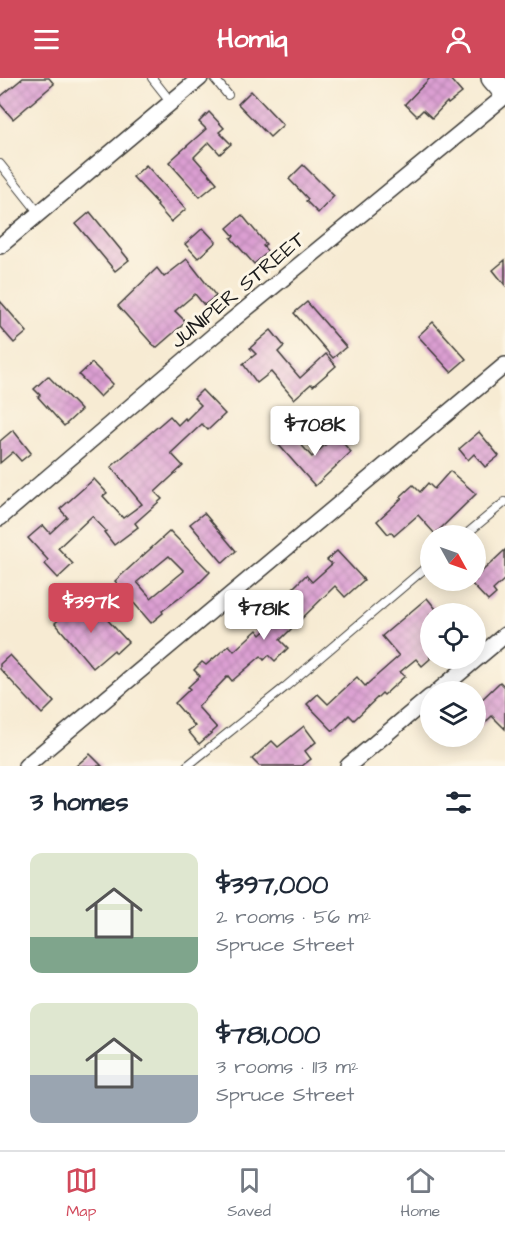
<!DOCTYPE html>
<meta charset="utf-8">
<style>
:root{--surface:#fff;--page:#f2f2f3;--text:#1f2937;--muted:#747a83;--line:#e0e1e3;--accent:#d1495b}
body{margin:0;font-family:"Architects Daughter",sans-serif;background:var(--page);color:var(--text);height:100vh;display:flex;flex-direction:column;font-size:22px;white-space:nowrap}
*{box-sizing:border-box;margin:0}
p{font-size:20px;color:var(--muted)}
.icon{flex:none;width:33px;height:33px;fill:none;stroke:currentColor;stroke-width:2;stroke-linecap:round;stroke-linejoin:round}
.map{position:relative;height:688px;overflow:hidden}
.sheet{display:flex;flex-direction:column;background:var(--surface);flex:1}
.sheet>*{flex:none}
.needle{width:39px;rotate:130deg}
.controls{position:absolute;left:420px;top:447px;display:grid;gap:12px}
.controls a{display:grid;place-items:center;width:66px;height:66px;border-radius:50%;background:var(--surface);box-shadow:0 3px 15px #0003;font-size:30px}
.price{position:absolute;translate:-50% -51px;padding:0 14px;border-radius:6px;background:#fff;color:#222;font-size:20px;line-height:39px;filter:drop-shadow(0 2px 3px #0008)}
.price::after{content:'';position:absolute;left:50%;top:36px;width:18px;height:14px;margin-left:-9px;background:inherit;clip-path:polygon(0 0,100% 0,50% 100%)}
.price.on{background:var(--accent);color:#fff}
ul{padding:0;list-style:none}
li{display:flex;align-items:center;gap:18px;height:150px;padding:0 30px}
li span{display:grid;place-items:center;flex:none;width:168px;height:120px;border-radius:12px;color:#555}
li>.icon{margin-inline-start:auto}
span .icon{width:72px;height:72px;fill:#fffc;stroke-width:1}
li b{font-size:26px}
h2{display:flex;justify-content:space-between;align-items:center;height:72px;padding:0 30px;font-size:26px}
header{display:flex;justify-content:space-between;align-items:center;height:78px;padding:0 30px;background:var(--accent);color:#fff;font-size:27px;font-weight:700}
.tabs{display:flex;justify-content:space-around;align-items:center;height:84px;border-top:2px solid var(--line);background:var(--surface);font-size:16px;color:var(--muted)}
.tabs a{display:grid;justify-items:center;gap:3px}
.tabs .on{color:var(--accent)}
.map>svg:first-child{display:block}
.building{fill:url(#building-cross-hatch);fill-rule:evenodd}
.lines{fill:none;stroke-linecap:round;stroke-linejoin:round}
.lane-casing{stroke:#3d3b37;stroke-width:10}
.street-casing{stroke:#3d3b37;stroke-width:18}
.secondary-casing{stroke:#3d3b37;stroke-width:24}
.lane{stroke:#fff;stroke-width:8}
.street{stroke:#fff;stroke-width:15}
.secondary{stroke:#fff;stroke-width:21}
.labels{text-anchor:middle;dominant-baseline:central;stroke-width:6;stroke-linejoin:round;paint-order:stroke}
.street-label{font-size:21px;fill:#1c1c1c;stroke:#fcf5e5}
</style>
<header><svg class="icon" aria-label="menu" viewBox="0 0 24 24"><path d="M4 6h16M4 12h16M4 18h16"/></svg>Homiq<svg class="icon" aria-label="person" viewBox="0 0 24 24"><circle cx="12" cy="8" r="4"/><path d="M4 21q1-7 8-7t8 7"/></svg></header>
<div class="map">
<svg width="505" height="688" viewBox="0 0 505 688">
<defs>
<pattern id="building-cross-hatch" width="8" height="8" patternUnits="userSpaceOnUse" patternTransform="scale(1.5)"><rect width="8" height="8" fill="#db9fd2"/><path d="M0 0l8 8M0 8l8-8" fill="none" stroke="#bb88b4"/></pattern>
</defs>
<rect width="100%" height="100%" fill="#fcf5e5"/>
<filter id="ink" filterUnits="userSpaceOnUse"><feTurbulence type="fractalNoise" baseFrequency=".0167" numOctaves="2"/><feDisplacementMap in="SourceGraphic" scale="12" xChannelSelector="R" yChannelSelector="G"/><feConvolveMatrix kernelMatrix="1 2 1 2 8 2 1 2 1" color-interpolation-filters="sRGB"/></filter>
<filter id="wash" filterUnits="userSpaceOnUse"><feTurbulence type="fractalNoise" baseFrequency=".008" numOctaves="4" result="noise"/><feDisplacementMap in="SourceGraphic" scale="24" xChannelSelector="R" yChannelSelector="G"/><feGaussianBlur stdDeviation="1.35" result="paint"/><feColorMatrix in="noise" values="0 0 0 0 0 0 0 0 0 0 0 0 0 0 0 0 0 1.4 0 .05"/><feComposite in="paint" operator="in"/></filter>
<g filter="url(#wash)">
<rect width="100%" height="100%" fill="#f7ebd3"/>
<g id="blocks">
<g class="building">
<path d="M23,0H49L54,6L13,41L0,26V19Z"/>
<path d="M430,0H449L462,15L448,26L447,24L432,40L423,32L417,38L405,26Z"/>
<path d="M251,13L283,47L270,59L238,26Z"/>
<path d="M209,34L224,50L219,54L231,66L220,76L209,64L194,79L217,105L200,119L169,84L206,51L199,44Z"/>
<path d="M146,87L186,131L171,144L157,128L158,126L133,99Z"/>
<path d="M303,87L334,118L318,135L306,123L308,121L289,101Z"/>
<path d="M90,134L129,182L115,193L76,146Z"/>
<path d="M242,137L266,166L263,168L268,174L254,186L231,160L234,158L227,150Z"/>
<path d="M203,150L216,164L198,180L185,166Z"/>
<path d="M187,181L216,218L204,227L195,216L175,233L186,244L156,270L118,228L157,190L164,199Z"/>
<path d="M505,182V207L493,192Z"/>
<path d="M0,223L27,254L14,265L0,249Z"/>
<path d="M307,224L346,269L333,280L294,235Z"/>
<path d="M433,244L466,281L451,294L418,258Z"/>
<path d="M271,252L284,268L278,274L300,300L326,276L336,288L313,308L311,306L294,321L271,294L257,305L243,286L256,276L250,270Z"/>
<path d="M92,285L113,306L100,319L79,297Z"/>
<path d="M48,298L81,332L64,348L38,319L40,317L34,311Z"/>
<path d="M202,312L225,336L208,352L202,346L171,375L183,388L155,414L162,421L135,445L138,449L114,467L104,454L106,453L92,438L58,470L73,486L58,500L45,486L48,482L28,460L43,447L50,455L67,439L60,431L94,401L107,415L103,418L123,440L142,426L111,389L170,338L178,347L185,340L186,342L201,327L194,320Z"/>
<path d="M13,352L31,375L21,383L13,374L0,385V363Z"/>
<path d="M479,354L499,378L485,389L474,376L468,382L459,371Z"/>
<path d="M291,355L312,379L336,357L351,374L315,408L278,366Z"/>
<path d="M450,393L476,416L435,456L418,437L394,458L391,454L388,456L377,443L402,420L400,419L413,407L420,414L428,405L434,411Z"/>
<path d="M204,435L236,473L223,485L190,446Z"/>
<path d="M170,453L210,494L197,507L162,533L163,535L151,545L115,503ZM169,478L184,493L151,520L137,504Z"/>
<path d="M505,472V501L493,512L496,516L488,523L470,504L476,502V499Z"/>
<path d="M337,473L364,502L345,519L335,508L280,562L288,570L275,583L269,577L264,582L261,578L232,603L228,598L198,629L217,650L199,666L188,653L195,648L175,625L190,611L188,609L200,598L194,592L202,584L206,587L229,567L234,573L257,552L261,557L275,544L270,539L297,514L293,510L306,497L312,504L332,486L327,482Z"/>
<path d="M427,520L440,536H430V581L422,588L416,581L400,594L405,598L384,617L382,615L354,642L349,637L333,653L307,626L318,616L328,626L357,599L365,608L399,578L382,558Z"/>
<path d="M90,523L128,564L116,575L114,572L93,590L55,545L68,533L73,539Z"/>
<path d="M10,577L54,624L42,636L0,591V586Z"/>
<path d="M500,604L505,609V651L492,638L476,653V627Z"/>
<path d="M304,648L316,664L305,673L311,681L302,688H259L252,681L272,663L278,669Z"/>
<path d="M90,676L102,688H76Z"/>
</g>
</g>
</g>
<g filter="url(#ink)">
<use href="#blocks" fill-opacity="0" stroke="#3d3b37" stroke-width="1.5"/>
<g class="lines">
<defs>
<g id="lane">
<path d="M152,0L171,24"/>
<path d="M214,0L228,17"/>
<path d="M0,86L39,135"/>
<path d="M464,458L505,424"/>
<path d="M187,688L284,610L430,486"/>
</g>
<g id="street">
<path d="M0,168L200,0"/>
<path d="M0,440L213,258L505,18"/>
<path d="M437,614L505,557"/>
<path d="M26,688L505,287"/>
<path d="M348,688L430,619"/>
</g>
<path id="secondary" d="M492,0L505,15"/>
</defs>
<use href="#lane" class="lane-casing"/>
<use href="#street" class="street-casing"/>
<use href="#secondary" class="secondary-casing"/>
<use href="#lane" class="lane"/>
<use href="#street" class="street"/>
<use href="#secondary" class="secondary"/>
</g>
</g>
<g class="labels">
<g class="street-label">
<text transform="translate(238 212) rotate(-40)">JUNIPER STREET</text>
</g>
</g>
</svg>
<div class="controls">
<a><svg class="needle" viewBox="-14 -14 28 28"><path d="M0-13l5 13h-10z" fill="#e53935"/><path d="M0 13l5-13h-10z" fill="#747a83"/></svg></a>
<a><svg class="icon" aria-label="locate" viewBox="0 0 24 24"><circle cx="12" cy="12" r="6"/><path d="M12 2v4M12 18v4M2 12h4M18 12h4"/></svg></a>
<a><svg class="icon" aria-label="layers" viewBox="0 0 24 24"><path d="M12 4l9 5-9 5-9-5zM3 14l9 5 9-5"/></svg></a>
</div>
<b class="price" style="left:315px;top:379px">$708K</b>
<b class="price on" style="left:91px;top:556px">$397K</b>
<b class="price" style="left:264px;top:563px">$781K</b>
</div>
<section class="sheet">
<h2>3 homes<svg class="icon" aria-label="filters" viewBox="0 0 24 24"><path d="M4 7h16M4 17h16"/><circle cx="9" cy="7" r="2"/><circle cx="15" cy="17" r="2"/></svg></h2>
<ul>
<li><span style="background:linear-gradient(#dfe7d0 70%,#7fa58c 0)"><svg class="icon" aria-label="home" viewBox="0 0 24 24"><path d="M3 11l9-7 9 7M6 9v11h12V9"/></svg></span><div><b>$397,000</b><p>2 rooms · 56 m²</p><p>Spruce Street</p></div></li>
<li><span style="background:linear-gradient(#dfe7d0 60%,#9aa5b1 0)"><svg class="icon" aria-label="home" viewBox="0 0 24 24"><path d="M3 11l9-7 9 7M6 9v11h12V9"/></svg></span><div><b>$781,000</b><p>3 rooms · 113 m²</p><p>Spruce Street</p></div></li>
</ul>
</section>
<nav class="tabs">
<a class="on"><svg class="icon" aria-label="map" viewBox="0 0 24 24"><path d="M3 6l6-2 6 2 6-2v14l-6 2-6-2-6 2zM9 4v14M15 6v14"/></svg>Map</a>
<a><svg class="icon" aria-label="saved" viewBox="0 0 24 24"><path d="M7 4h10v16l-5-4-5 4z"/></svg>Saved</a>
<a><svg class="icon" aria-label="home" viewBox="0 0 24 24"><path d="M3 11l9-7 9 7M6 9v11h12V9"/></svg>Home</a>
</nav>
